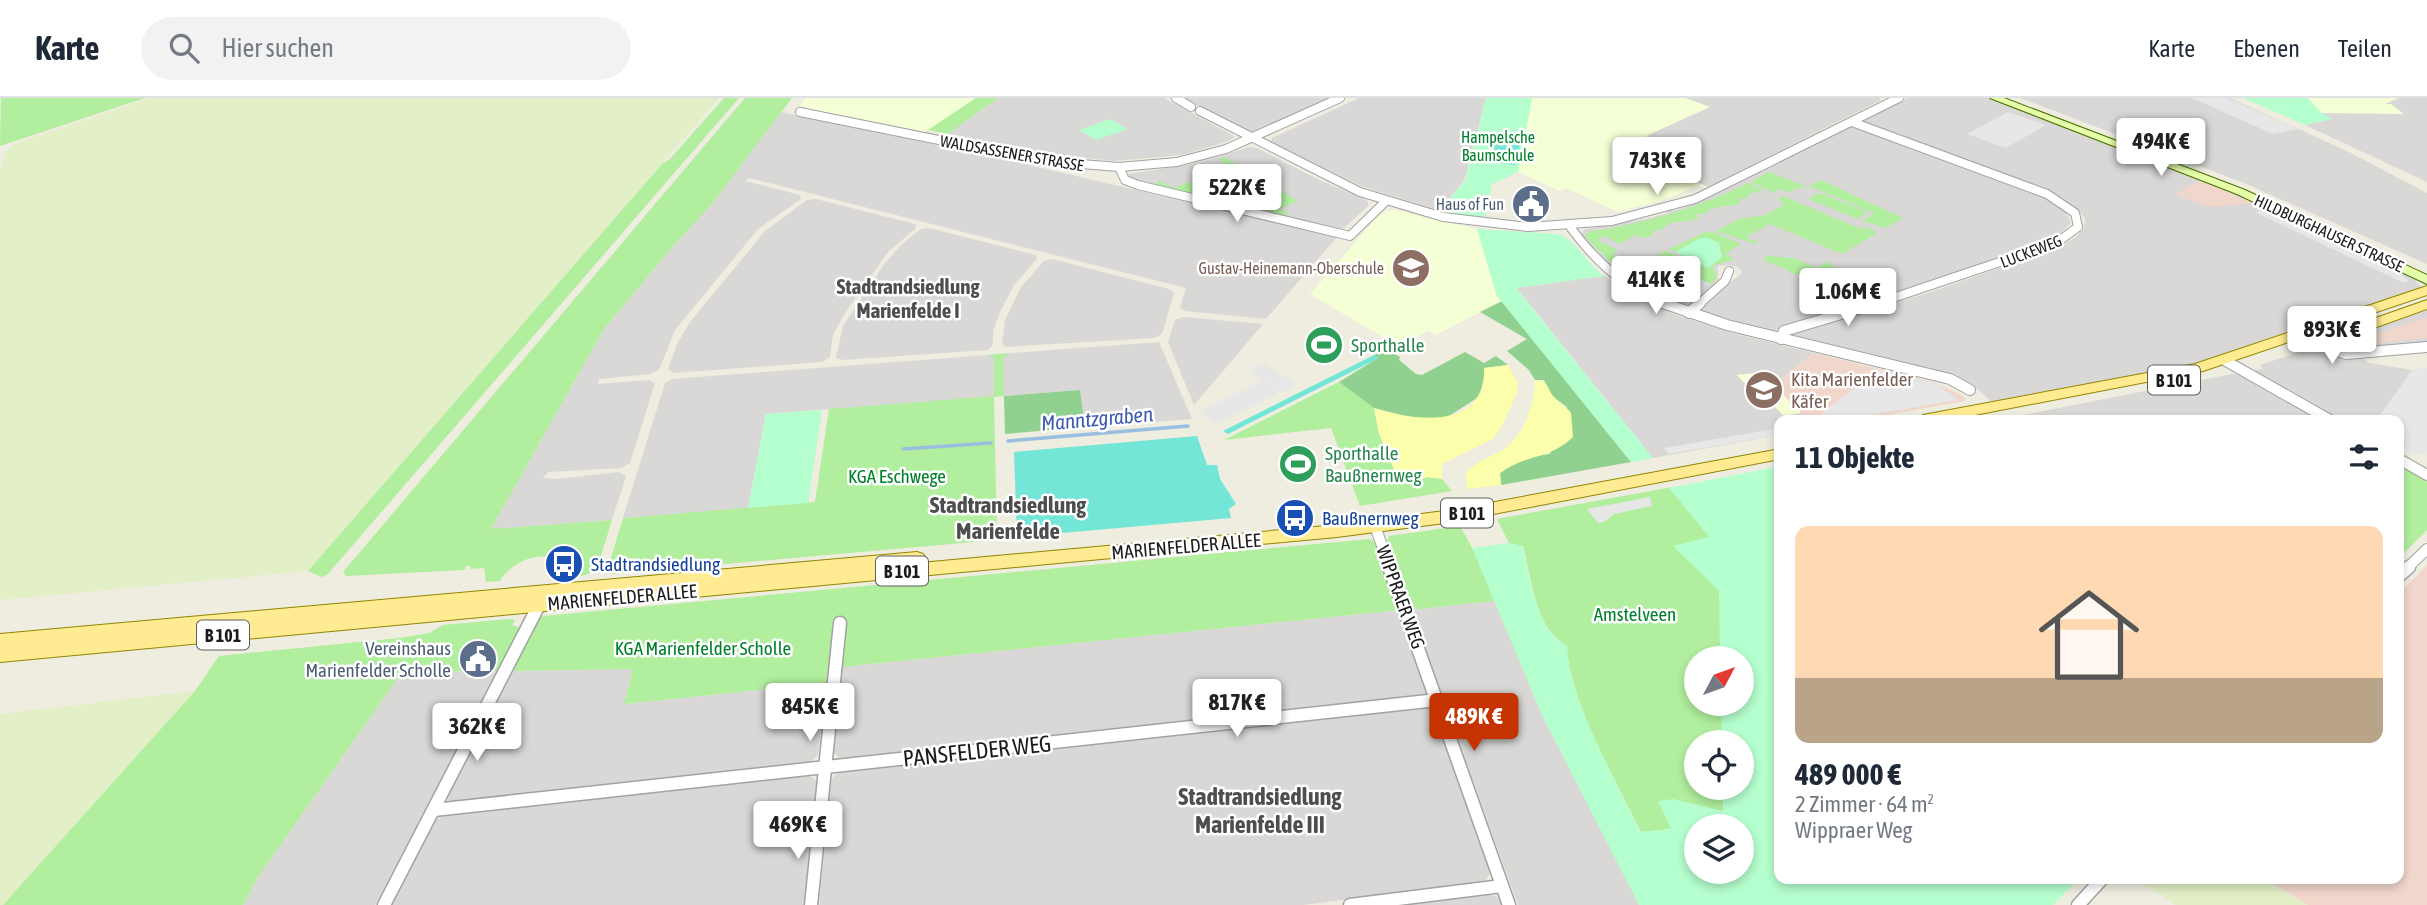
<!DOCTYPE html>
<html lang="de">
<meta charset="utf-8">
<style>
:root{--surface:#fff;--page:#f2f2f3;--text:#1f2937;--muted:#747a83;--line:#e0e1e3;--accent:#c53300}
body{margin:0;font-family:"Asap Condensed",sans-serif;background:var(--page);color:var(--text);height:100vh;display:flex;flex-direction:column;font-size:26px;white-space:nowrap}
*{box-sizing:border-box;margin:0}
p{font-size:23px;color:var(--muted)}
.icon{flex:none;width:38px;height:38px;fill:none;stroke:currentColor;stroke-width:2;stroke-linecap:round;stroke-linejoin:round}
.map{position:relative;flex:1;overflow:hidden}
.details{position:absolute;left:1774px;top:317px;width:630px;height:469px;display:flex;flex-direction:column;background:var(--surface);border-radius:14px;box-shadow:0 4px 10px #0003}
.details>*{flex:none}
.needle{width:46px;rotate:49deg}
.buttons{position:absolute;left:1684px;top:548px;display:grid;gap:14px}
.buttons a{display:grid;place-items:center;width:70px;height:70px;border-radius:50%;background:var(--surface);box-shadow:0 4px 10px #0003;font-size:35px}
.price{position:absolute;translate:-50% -60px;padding:0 16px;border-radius:7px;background:#fff;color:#222;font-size:23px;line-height:46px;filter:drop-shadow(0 2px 4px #0008)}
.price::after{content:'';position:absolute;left:50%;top:42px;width:21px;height:16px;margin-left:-10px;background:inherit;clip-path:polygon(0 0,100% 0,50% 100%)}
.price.current{background:var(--accent);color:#fff}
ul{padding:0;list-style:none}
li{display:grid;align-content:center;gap:14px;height:371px;padding:0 21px}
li+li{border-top:2px solid var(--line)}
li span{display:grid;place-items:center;height:217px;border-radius:14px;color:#555}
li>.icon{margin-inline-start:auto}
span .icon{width:126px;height:126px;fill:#fffc;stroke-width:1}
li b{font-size:30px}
h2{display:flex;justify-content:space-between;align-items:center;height:84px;padding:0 21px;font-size:30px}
header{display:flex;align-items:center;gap:42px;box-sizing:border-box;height:98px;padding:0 35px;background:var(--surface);border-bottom:2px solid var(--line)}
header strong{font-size:33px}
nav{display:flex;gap:38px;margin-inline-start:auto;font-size:24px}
.search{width:490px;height:63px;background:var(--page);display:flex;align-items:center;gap:18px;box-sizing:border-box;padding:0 24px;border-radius:38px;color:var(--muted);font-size:26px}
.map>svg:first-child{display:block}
.residential{fill:#d9d8d7}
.commercial{fill:#f1d6cb}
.education{fill:#f5ffd6}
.farmland{fill:#e2efc7}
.grass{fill:#b1ee9e;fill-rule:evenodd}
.forest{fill:#91d18f}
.sand{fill:#fbffab}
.park{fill:#b5fece;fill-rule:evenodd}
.pitch{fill:#74e6d7}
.parking{fill:#e7e7e7}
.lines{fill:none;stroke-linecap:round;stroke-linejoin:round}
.stream{stroke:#9abee0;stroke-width:3.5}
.minor-far2-casing{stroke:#a2a2a2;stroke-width:10}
.minor-far1-casing{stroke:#a2a2a2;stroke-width:12}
.minor-casing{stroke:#a2a2a2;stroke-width:15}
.secondary-casing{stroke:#497300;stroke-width:2}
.primary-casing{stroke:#918600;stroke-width:2}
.minor-far2{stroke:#fff;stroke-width:8}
.minor-far1{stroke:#fff;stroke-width:10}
.minor{stroke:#fff;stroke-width:12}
.secondary{fill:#e5ffab;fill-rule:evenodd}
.primary{fill:#ffec92;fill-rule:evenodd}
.labels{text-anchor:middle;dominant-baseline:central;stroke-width:5;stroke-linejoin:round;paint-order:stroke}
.far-park-label{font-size:16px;fill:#01802c;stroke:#fff}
.far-street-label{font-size:16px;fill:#1b1b1b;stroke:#fff}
.far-service-label{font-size:16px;fill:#4e5e75;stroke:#fff;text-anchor:end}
.far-education-label{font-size:16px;fill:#785e54;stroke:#fff;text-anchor:end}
.shield{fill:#fff;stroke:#5f5f5f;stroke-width:2}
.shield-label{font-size:18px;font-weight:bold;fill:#1b1b1b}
.leisure-label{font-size:19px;fill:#27864d;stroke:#fff;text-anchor:start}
.education-label{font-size:19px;fill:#785e54;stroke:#fff;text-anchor:start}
.park-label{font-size:19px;fill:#01802c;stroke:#fff}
.transit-label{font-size:19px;fill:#164399;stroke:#fff;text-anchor:start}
.street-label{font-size:19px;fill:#1b1b1b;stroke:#fff}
.service-label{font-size:19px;fill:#4e5e75;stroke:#fff;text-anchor:end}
.neighbourhood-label{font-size:21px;font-weight:bold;fill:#4e4e4e;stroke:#fff}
.water-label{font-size:21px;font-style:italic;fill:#3f5bb2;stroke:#fff}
.quarter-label{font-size:23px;font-weight:bold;fill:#4e4e4e;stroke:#fff}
.near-street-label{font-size:23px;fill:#1b1b1b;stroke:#fff}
.near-neighbourhood-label{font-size:24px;font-weight:bold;fill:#4e4e4e;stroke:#fff}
</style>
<header>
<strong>Karte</strong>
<div class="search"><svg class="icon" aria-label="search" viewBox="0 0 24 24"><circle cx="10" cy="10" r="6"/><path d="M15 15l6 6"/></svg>Hier suchen</div>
<nav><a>Karte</a><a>Ebenen</a><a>Teilen</a></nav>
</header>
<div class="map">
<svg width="2427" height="807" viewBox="0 0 2427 807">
<rect width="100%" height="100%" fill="#eeeddf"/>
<g class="residential">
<path d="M998,0H1164L1234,38L1233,41L1223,45L1182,57L1114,63L1062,58L948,36Z"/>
<path d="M1182,0H1333L1252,35Z"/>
<path d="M1359,0H1486L1465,81L1440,113L1361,88L1271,44L1272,40Z"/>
<path d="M1685,0H1879L1881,2L1708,89L1655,67L1644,42L1648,37L1709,9Z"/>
<path d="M1907,0H1990L2000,4L2221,88L2413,178L2421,190L2314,226L2294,235L2287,234L2255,245V248L2211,262L1993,305L1975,289L1959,281L1793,239L1791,235L1796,232L1922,197L2057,150L2076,139L2084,130L2085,120L2077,111L2049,93L1864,25V22Z"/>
<path d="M2020,0H2230L2347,53L2427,95V166L2244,85Z"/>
<path d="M2308,0H2427V84L2305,27L2331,21L2321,15Z"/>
<path d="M781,14L977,55L1337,139L1266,221L1185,213L1180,209L1186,190L749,80L745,83L800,97L801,101L758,131L675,232L659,272L650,276L599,281L598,286L648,282L655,285L630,365L621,370L548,374L543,380L556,381L619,374L626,378L612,422L491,431L604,231L675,146L712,106Z"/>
<path d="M1853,28L2039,95L2064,110L2071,125L2056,139L2015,155L1884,201L1770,234L1700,212L1722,190L1740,177L1742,174L1738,169L1728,167L1718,168V184L1691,207L1682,208L1627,182L1608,167L1581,136L1585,131L1645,121L1668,115L1666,112L1670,111L1674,113L1695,105Z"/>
<path d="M1249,49L1257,50L1317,81L1367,102L1369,107L1344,130L1336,131L1152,88L1134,82L1127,76L1199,65Z"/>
<path d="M816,101L915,126L916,130L888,154L845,215L833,237L830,259L822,264L674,275L668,271L677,246L690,224L765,133L807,102Z"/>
<path d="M929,130L1036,157L1037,161L1014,187L1000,214L993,233V247L987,252L842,262L836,260L843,228L885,165L903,145L921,131Z"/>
<path d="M1052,161L1169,191L1174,195L1162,236L1154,240L1005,249L1002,246L1005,222L1021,189L1044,163Z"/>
<path d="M1604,178L1637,199L1674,216L1728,234L1814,255L1773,287L1807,322H1780V337L1653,360L1516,189Z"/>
<path d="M2427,212V244L2343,253L2325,246Z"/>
<path d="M1183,219L1263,226L1194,307L1168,244L1175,222Z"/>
<path d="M1159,244L1192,321L1085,329L1080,292L766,316L748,410L623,420L665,285L672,281Z"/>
<path d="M2318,248L2341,260L2360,258L2369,265L2412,272L2377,322H2336L2261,279L2254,272L2263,271L2260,267Z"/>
<path d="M2232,276L2243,277L2317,318L2306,322H1998Z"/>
<path d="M1494,503L1543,619L1639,807H1518L1411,512Z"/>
<path d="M1400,512L1427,595L1425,597L842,662L833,654L841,569Z"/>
<path d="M633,571L625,606L827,585L818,657L808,666L452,705L445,698L511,573Z"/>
<path d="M498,573L375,807H243L258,779L402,574Z"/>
<path d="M1428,609L1434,612L1491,773L1487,781L1479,785L1303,807H819L831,681L841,672Z"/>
<path d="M808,676L817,683L805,807H390L432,724L447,715Z"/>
<path d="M1487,796L1498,799L1504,807H1398Z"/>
</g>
<g class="commercial">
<path d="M2201,82L2239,99L2254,105L2208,109L2175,96Z"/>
<path d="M2427,219V240L2359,247L2353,244Z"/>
<path d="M1814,255L1932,284L1959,296L1965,300V303L1858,322H1807L1773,287Z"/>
<path d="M2427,467V807H2308L2265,781L2399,780V496Z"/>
</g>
<g class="education">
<path d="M806,0H976L923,36L811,14V11L800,8Z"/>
<path d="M1532,0H1685L1710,9L1648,37L1644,42L1656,67L1708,89L1698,88L1663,102L1618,114L1566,90L1560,93L1518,74Z"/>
<path d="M2308,0H2399L2385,6H2391L2404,16L2321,15Z"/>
<path d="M1394,112L1477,131L1497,198L1502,203L1436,237L1429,233L1398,248L1310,196L1371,126L1386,113Z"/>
<path d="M1756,275L1773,287L1801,315L1784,318L1766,300L1755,297L1737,277Z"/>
</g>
<g class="farmland">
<path d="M151,0H719L308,473L0,502V72L6,53L15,46Z"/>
<path d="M195,593L3,807H0V616Z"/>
<path d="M2136,781H2265L2308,807H2176Z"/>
</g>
<g class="grass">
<path d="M1,0H145L0,48Z"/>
<path d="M724,0H739L327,477L322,479L308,473L662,66L670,61Z"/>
<path d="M745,0H792L712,106L675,146L604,231L491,431L612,422L599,464L594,465L589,476L581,478L572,471L569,463L562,466C543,449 511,464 500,483L486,484L484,470L470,471L471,468H466L464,472L346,478L343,474Z"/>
<path d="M976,0H998L948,36L928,32Z"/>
<path d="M1224,59L1256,77L1240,84L1230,78L1227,80L1236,85L1212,94L1207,92L1193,97L1153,87L1160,83L1174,90L1194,82L1207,81L1210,76L1229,68L1218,61Z"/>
<path d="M1769,74L1812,91L1800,89L1790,94L1778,91L1775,95L1750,84Z"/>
<path d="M1262,81L1298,103L1282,110L1247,87Z"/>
<path d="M1821,82L1903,120L1886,130L1862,123L1874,115L1809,88Z"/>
<path d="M1748,85L1763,92L1747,97L1750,100L1739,101L1740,106C1725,109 1710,108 1705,116H1697L1698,121C1683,124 1667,123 1662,132H1654L1652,135L1654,137C1648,140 1643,140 1636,137L1619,146L1605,138L1597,142L1616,151L1613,157L1631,164L1615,169L1585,138L1588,134C1645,125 1695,111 1748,85Z"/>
<path d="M1820,95L1868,114L1857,121L1808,101Z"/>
<path d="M1214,97L1247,105L1256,97L1289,116L1282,119L1205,100Z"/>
<path d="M1783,98L1861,131L1866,129L1877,135L1842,156L1770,126L1746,139L1759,145L1755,146L1716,133L1741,120L1763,118L1784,107L1778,101Z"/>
<path d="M1705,134H1713L1741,146L1725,156L1735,161L1713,168L1717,180L1711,186L1671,167L1661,172L1648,162L1666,153L1686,162L1676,164L1696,174L1702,170L1697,168L1700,166L1708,170L1722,159L1719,145L1700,140L1675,154L1669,151Z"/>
<path d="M1768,158L1794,160L1817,170L1827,164L1842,174L1808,182L1762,161Z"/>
<path d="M1009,255L1003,260L1004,298L994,299L997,442L611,476L610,463L623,420L815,404L829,311L994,298V260L988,257Z"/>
<path d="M1339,284L1374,310L1379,335L1399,384L1402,386L1428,379L1442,381L1452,393L1360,408L1331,330L1224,342Z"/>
<path d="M2399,367L2427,383V432L2399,460Z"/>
<path d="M1673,389L1720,413L1780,702V780L1799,798L1741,774V728H1696L1641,734C1617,684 1568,600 1567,548C1535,531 1532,481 1523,448L1509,445L1497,421ZM1696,560H1741V606H1696ZM1696,644H1741V690H1696Z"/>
<path d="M1460,428L1472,450L1639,807L1543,619L1494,503L1411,512L1387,443L1389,438Z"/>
<path d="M1370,441L1376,445L1400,512L841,569L845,521L833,523L827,585L624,606L633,571L511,573L536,522L543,518Z"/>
<path d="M509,521L515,522L512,527L519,529L498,573L402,574L258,779L243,807H3L195,593L219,558L399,540L429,535L443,527Z"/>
</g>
<g class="forest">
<path d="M1502,203L1631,364L1501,387L1500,375C1516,363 1531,358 1550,356L1567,309L1552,298L1544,282H1535L1529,272L1507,253L1527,241L1480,214Z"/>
<path d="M1385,250L1400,259L1399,262L1416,276L1422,277L1465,254L1484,265L1496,258L1508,267L1484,270L1485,288L1477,300L1449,318L1433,321L1412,320L1374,310L1339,284L1378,260L1374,257Z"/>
<path d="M1080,292L1085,329L1005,336L1004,298Z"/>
</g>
<g class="sand">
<path d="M1508,267L1518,285L1517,295L1502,328L1493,341L1442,366V381L1428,379L1402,386L1399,383L1379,335L1374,310C1414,323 1486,333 1484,270Z"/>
<path d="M1535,282C1550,283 1546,290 1554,299C1558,305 1566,308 1571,315L1573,339C1551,361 1526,356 1500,375L1501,387L1467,391L1466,375C1477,362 1490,360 1504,351C1524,337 1535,306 1535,282Z"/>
</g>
<g class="park">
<path d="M1486,0H1532L1518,74L1492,86L1485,121L1440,113L1466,81Z"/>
<path d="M2243,0H2308L2321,15L2332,21L2305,27Z"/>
<path d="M1110,21L1128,31L1096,42L1079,32Z"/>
<path d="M1477,131L1558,136C1576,142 1588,167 1604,178L1516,190L1653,360L1631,364L1497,198Z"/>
<path d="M1700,140H1708L1719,145L1722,159L1708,170L1675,154Z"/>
<path d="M822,312L808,405L748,410L766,316Z"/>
<path d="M1780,368V780L2079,781L2053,807H1639L1543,619L1472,450L1509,445L1522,448C1531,480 1535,532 1567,548C1568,600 1617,684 1640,734L1671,731L1658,703L1673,701L1723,713V690H1741V644H1722L1721,606H1741V560H1720L1719,493L1673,448L1709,439L1669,390ZM1696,728H1741V774H1696Z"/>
</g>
<g class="pitch">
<path d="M1496,44L1520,47L1515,67L1490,64Z"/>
<path d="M1842,174L1880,197L1846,207L1808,182Z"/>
<path d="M1374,257L1379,260L1228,336L1223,333Z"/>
<path d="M1197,338L1207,367H1217L1220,381L1236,406L1229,411L1231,420L1017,439L1014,354Z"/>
</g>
<g class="parking">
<path d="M2192,0H2227L2298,31L2273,36Z"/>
<path d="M2008,14L2046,27L2006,50L1967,36Z"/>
<path d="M2266,111L2400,176L2409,183L2404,185L2255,114Z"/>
<path d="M1671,167L1708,185H1709L1701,193L1683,184L1678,187L1655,175Z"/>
<path d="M1265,266L1297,287L1281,295L1273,292L1277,296L1215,326L1203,318L1205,316L1200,313L1260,284L1266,286L1250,274L1253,268Z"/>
<path d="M2427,270V355L2420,357L2399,349V322H2377L2412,272Z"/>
<path d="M1878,272L1937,286L1958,302L1841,322L1816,320Z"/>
<path d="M1780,330V337L1668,356L1664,350Z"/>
<path d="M1650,399L1652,408L1614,416L1604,424L1598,425L1587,411Z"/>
</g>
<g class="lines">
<g class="stream">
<path d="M1008,343L1188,328"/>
<path d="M903,351L991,345"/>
</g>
<defs>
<g id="minor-far2">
<path d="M1176,0L1191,9"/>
<path d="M1200,13L1360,94L1443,119L1528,129L1612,123L1695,101L1899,0"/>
<path d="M800,14L1043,63L1119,69L1177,64L1226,51L1340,0"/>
<path d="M1852,24L2047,96L2075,115L2078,129L2056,145L1872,207"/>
<path d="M1119,69L1125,82L1138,87L1350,138L1386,103"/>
<path d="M1571,130C1596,164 1628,193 1668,207"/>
<path d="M1698,207L1725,183L1729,173"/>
</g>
<g id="minor-far1">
<path d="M1663,205L1727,227L1950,281L1970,292"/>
<path d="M1689,215L1700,205"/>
<path d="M1781,241L1784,233L1878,205"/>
<path d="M2316,244L2346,256L2427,249"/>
<path d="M2226,263L2330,322"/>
<path d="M2399,361L2427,377"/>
<path d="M1375,428L1390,470"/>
<path d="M2407,470L2427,451"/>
</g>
<g id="minor">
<path d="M1389,469L1509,807"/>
<path d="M2399,478L2409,469"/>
<path d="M434,712L1437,602"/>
<path d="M384,807L539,507"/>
<path d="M811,807L840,525"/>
<path d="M1350,807L1502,788"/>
<path d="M2078,807L2103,780"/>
</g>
<path id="secondary" d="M1990,0H2004L2245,92L2427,177V186L2237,96Z"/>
<g id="primary">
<path d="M2427,188V197L2203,273L1949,322H1915L1923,317L2195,266Z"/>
<path d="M2427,202V211L2360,235L2355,236L2348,232L2350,229Z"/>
<path d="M1780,351V361L1452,424L1337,439L0,564V536L917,454L923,456L926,460L920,465L1337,427L1452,412Z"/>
</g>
</defs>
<use href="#minor-far2" class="minor-far2-casing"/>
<use href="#minor-far1" class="minor-far1-casing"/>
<use href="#minor" class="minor-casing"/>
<use href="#secondary" class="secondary-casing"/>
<use href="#primary" class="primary-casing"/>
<use href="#minor-far2" class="minor-far2"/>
<use href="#minor-far1" class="minor-far1"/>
<use href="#minor" class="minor"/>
<use href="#secondary" class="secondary"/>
<use href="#primary" class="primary"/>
</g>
<defs>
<symbol id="civic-disc" viewBox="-11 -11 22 22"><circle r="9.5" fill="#5c6f8a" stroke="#fff"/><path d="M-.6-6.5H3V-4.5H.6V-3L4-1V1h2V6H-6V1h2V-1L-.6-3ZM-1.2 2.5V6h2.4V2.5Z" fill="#fff"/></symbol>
<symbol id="school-disc" viewBox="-11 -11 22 22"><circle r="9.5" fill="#8d6e63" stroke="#fff"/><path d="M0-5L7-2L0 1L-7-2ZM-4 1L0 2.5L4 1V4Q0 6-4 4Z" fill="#fff"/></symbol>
<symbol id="stadium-disc" viewBox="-11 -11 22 22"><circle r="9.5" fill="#2e9e5b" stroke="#fff"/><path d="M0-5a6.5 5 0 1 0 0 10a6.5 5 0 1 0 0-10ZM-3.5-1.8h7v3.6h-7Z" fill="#fff"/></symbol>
<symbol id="bus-disc" viewBox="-11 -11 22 22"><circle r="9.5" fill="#1a4fb4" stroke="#fff"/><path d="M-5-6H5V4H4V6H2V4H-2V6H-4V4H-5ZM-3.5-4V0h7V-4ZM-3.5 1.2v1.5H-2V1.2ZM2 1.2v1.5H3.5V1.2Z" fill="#fff"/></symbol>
</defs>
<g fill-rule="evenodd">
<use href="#civic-disc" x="1509" y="84" width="44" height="44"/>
<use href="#school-disc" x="1389" y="148" width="44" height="44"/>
<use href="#stadium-disc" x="1302" y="225" width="44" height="44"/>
<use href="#school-disc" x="1742" y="270" width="44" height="44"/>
<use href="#stadium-disc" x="1276" y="344" width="44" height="44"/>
<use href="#bus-disc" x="1273" y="398" width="44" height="44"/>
<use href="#bus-disc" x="542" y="444" width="44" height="44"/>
<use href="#civic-disc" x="456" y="539" width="44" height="44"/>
</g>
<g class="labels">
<g class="far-park-label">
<text x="1498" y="39">Hampelsche<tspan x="1498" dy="18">Baumschule</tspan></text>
</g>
<g class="far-street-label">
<text transform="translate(1012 55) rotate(10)">WALDSASSENER STRASSE</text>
<text transform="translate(2329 135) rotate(25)">HILDBURGHAUSER STRASSE</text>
<text transform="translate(2031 153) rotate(-21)">LUCKEWEG</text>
</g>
<g class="far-service-label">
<text x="1504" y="106">Haus of Fun</text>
</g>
<g class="far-education-label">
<text x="1384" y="170">Gustav-Heinemann-Oberschule</text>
</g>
<g class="shield">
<rect x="2148" y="267.5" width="52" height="29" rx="5"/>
<rect x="1441" y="400.5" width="52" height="29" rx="5"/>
<rect x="876" y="458.5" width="52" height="29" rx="5"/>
<rect x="197" y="522.5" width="52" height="29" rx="5"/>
</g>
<g class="shield-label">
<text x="2174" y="282">B 101</text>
<text x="1467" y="415">B 101</text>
<text x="902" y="473">B 101</text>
<text x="223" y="537">B 101</text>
</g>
<g class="leisure-label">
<text x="1351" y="247">Sporthalle</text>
<text x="1325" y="355">Sporthalle<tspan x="1325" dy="22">Baußnernweg</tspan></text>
</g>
<g class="education-label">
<text x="1791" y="281">Kita Marienfelder<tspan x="1791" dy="22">Käfer</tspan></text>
</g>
<g class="park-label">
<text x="897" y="378">KGA Eschwege</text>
<text x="1635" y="516">Amstelveen</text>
<text x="703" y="550">KGA Marienfelder Scholle</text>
</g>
<g class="transit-label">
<text x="1322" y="420">Baußnernweg</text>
<text x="591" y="466">Stadtrandsiedlung</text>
</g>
<g class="street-label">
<text transform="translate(1186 448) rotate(-5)">MARIENFELDER ALLEE</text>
<text transform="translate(622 499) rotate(-5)">MARIENFELDER ALLEE</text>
<text transform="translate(1401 499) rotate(70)">WIPPRAER WEG</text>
</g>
<g class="service-label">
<text x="451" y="550">Vereinshaus<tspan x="451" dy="22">Marienfelder Scholle</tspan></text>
</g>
<g class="neighbourhood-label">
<text x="908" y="188">Stadtrandsiedlung<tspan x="908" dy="24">Marienfelde I</tspan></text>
</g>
<g class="water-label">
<text transform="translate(1097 320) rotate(-5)">Manntzgraben</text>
</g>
<g class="quarter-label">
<text x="1008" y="407">Stadtrandsiedlung<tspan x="1008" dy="26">Marienfelde</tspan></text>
</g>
<g class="near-street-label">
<text transform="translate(977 653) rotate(-6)">PANSFELDER WEG</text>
</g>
<g class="near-neighbourhood-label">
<text x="1260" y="698">Stadtrandsiedlung<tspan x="1260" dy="28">Marienfelde III</tspan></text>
</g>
</g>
</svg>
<div class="buttons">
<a><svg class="needle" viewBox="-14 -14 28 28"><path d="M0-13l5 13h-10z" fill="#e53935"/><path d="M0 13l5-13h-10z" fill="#747a83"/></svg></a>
<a><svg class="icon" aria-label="locate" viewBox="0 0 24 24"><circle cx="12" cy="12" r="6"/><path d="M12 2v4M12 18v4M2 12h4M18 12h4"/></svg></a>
<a><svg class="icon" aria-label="layers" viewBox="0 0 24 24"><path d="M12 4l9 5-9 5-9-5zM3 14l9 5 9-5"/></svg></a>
</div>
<b class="price" style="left:2161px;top:80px">494K €</b>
<b class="price" style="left:1657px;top:99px">743K €</b>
<b class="price" style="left:1237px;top:126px">522K €</b>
<b class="price" style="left:1656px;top:218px">414K €</b>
<b class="price" style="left:1848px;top:230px">1.06M €</b>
<b class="price" style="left:2332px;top:268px">893K €</b>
<b class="price" style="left:1237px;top:641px">817K €</b>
<b class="price" style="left:810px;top:645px">845K €</b>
<b class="price current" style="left:1474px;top:655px">489K €</b>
<b class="price" style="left:477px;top:665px">362K €</b>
<b class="price" style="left:798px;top:763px">469K €</b>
<section class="details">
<h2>11 Objekte<svg class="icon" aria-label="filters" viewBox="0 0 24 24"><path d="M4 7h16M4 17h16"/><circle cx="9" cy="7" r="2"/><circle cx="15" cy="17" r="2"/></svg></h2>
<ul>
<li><span style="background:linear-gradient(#ffd9b3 70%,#b9a48a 0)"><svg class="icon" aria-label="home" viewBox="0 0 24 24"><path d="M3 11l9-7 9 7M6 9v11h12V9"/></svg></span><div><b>489 000 €</b><p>2 Zimmer · 64 m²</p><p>Wippraer Weg</p></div></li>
</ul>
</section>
</div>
